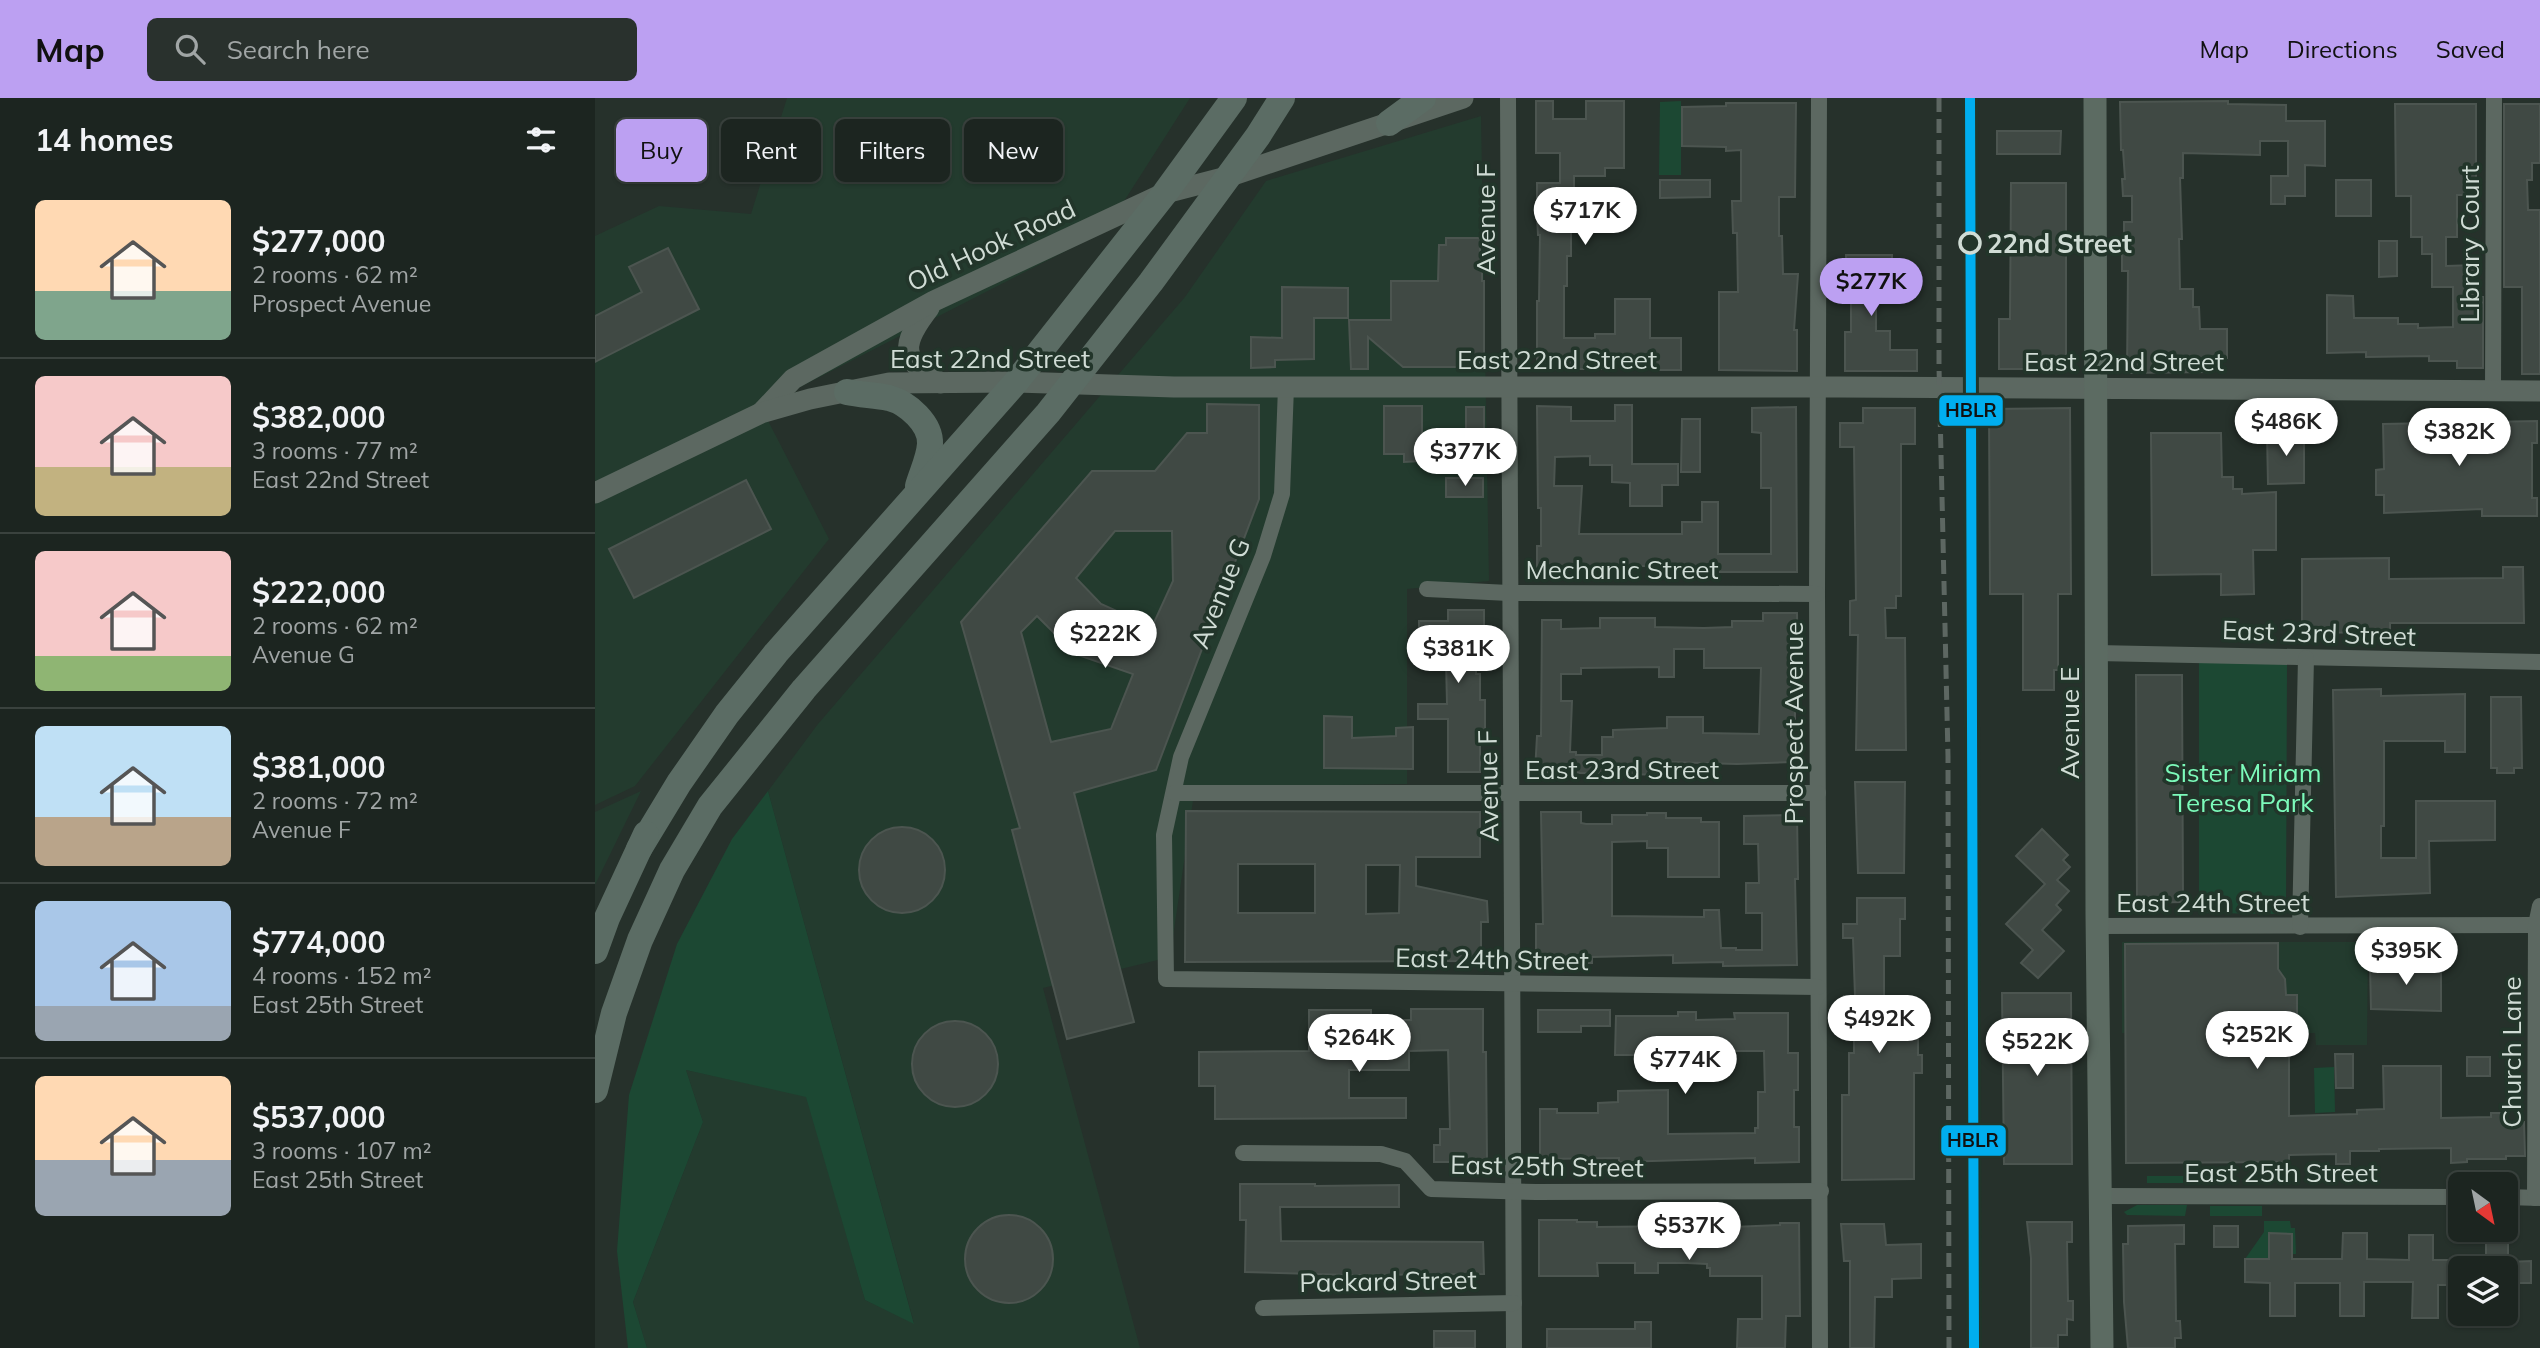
<!DOCTYPE html>
<meta charset="utf-8">
<style>
:root{--surface:#1c2520;--page:#29312d;--text:#f1f3f6;--muted:#a0a5a5;--line:#3a423e;--accent:#bca0f2}
body{margin:0;font-family:Mulish,sans-serif;background:var(--page);color:var(--text);height:100vh;display:flex;flex-direction:column;font-size:26px;white-space:nowrap}
*{box-sizing:border-box;margin:0}
p{font-size:23px;color:var(--muted)}
.icon{flex:none;width:38px;height:38px;fill:none;stroke:currentColor;stroke-width:2;stroke-linecap:round;stroke-linejoin:round}
.map{position:relative;flex:1;overflow:hidden}
.details{display:flex;flex-direction:column;background:var(--surface);width:595px}
.details>*{flex:none}
.hud{position:absolute;left:21px;top:21px;width:665px;height:63px;display:flex;gap:14px}
.needle{width:46px;rotate:147deg}
.fabs{position:absolute;left:1853px;top:1074px;display:grid;gap:14px}
.fabs a{display:grid;place-items:center;width:70px;height:70px;border-radius:10px;background:var(--surface);box-shadow:0 2px 5px #0004,0 0 0 2px var(--line);font-size:35px}
.price{position:absolute;translate:-50% -60px;padding:0 16px;border-radius:24px;background:#fff;color:#222;font-size:23px;line-height:46px;filter:drop-shadow(0 2px 4px #0008)}
.price::after{content:'';position:absolute;left:50%;top:42px;width:21px;height:16px;margin-left:-10px;background:inherit;clip-path:polygon(0 0,100% 0,50% 100%)}
.price.active{background:var(--accent);color:#111}
ul{padding:0;list-style:none}
li{display:flex;align-items:center;gap:21px;height:175px;padding:0 35px}
li+li{border-top:2px solid var(--line)}
li span{display:grid;place-items:center;flex:none;width:196px;height:140px;border-radius:10px;color:#555}
li>.icon{margin-inline-start:auto}
span .icon{width:84px;height:84px;fill:#fffc;stroke-width:1}
li b{font-size:30px}
h2{display:flex;justify-content:space-between;align-items:center;height:84px;padding:0 35px;font-size:30px}
.tag{padding:0 24px;border-radius:10px;background:var(--surface);box-shadow:0 2px 5px #0004,0 0 0 2px var(--line);font-size:24px;line-height:63px}
.tag.active{background:var(--accent);color:#111}
header{display:flex;align-items:center;gap:42px;box-sizing:border-box;height:98px;padding:0 35px;background:var(--accent);color:#111}
header strong{font-size:33px}
nav{display:flex;gap:38px;margin-inline-start:auto;font-size:24px}
.search{width:490px;height:63px;background:var(--page);display:flex;align-items:center;gap:18px;box-sizing:border-box;padding:0 24px;border-radius:10px;color:var(--muted);font-size:26px}
main{display:flex;flex:1;min-height:0}
.map>svg:first-child{display:block}
.built{fill:#233b2e}
.green{fill:#1c4833}
.building{fill:#404944;stroke:#4c5550;stroke-width:2;fill-rule:evenodd}
.lines{fill:none;stroke-linecap:round;stroke-linejoin:round}
.minor{stroke:#5c6861;stroke-width:16}
.tertiary{stroke:#5c6861;stroke-width:21}
.secondary{stroke:#5c6b62;stroke-width:23}
.trunk{stroke:#5b6c64;stroke-width:26}
.rail{stroke:#5d6762;stroke-width:5;stroke-dasharray:14 7;stroke-linecap:butt}
.rail-1-casing{stroke:#22352a;stroke-width:16}
.rail-1{stroke:#00aeef;stroke-width:10}
.stop-dot{fill:#22352a;stroke:#d0dcd5;stroke-width:3.5}
.labels{text-anchor:middle;dominant-baseline:central;stroke-width:7;stroke-linejoin:round;paint-order:stroke}
.street-label{font-size:26px;fill:#d0dcd5;stroke:#22352a}
.stop-label{font-size:26px;font-weight:bold;fill:#d0dcd5;stroke:#22352a;text-anchor:start}
.park-label{font-size:26px;fill:#7cfaba;stroke:#22352a}
.line-badge{stroke:#22352a;stroke-width:2.5}
.pale-badge-label{font-size:19px;text-anchor:middle;font-weight:bold;fill:#111}
</style>
<header>
<strong>Map</strong>
<div class="search"><svg class="icon" aria-label="search" viewBox="0 0 24 24"><circle cx="10" cy="10" r="6"/><path d="M15 15l6 6"/></svg>Search here</div>
<nav><a>Map</a><a>Directions</a><a>Saved</a></nav>
</header>
<main>
<section class="details">
<h2>14 homes<svg class="icon" aria-label="filters" viewBox="0 0 24 24"><path d="M4 7h16M4 17h16"/><circle cx="9" cy="7" r="2"/><circle cx="15" cy="17" r="2"/></svg></h2>
<ul>
<li><span style="background:linear-gradient(#ffd9b3 65%,#7fa58c 0)"><svg class="icon" aria-label="home" viewBox="0 0 24 24"><path d="M3 11l9-7 9 7M6 9v11h12V9"/></svg></span><div><b>$277,000</b><p>2 rooms · 62 m²</p><p>Prospect Avenue</p></div></li>
<li><span style="background:linear-gradient(#f6c9c9 65%,#c2b280 0)"><svg class="icon" aria-label="home" viewBox="0 0 24 24"><path d="M3 11l9-7 9 7M6 9v11h12V9"/></svg></span><div><b>$382,000</b><p>3 rooms · 77 m²</p><p>East 22nd Street</p></div></li>
<li><span style="background:linear-gradient(#f6c9c9 75%,#8fb573 0)"><svg class="icon" aria-label="home" viewBox="0 0 24 24"><path d="M3 11l9-7 9 7M6 9v11h12V9"/></svg></span><div><b>$222,000</b><p>2 rooms · 62 m²</p><p>Avenue G</p></div></li>
<li><span style="background:linear-gradient(#bfe0f5 65%,#b9a48a 0)"><svg class="icon" aria-label="home" viewBox="0 0 24 24"><path d="M3 11l9-7 9 7M6 9v11h12V9"/></svg></span><div><b>$381,000</b><p>2 rooms · 72 m²</p><p>Avenue F</p></div></li>
<li><span style="background:linear-gradient(#a9c7e8 75%,#9aa5b1 0)"><svg class="icon" aria-label="home" viewBox="0 0 24 24"><path d="M3 11l9-7 9 7M6 9v11h12V9"/></svg></span><div><b>$774,000</b><p>4 rooms · 152 m²</p><p>East 25th Street</p></div></li>
<li><span style="background:linear-gradient(#ffd9b3 60%,#9aa5b1 0)"><svg class="icon" aria-label="home" viewBox="0 0 24 24"><path d="M3 11l9-7 9 7M6 9v11h12V9"/></svg></span><div><b>$537,000</b><p>3 rooms · 107 m²</p><p>East 25th Street</p></div></li>
</ul>
</section>
<div class="map">
<svg width="1945" height="1250" viewBox="0 0 1945 1250">
<rect width="100%" height="100%" fill="#26312b"/>
<g class="built">
<path d="M192,0H595L510,133L166,309L234,441L40,688L0,707V138L64,108L156,116Z"/>
<path d="M886,18L894,483L812,491V686L600,689L575,859L448,890L545,1250H52L38,1204L108,1024L91,972L212,998L270,1202L319,1225L173,693L223,626L590,199L671,83Z"/>
<path d="M46,693L0,787V714Z"/>
<path d="M1527,844H1773L1772,947H1721L1720,935H1527Z"/>
</g>
<g class="green">
<path d="M1086,3V77H1064L1065,4Z"/>
<path d="M1604,561L1692,562L1691,816L1604,815Z"/>
<path d="M173,693L319,1226L270,1202L211,999L91,972L108,1024L38,1204L52,1250H33L22,1153L34,997L82,846L137,741Z"/>
<path d="M1739,969L1740,1014L1720,1015L1719,970Z"/>
<rect x="1552" y="1078" width="88" height="7"/>
<path d="M1542,1107H1592L1590,1118L1532,1117L1529,1114Z"/>
<rect x="1615" y="1108" width="52" height="10"/>
<path d="M1669,1123H1695L1696,1130H1700L1701,1156H1697V1136L1674,1135V1161H1650L1669,1134Z"/>
</g>
<g class="building">
<path d="M941,3H958V21H991V3H1029V70H1010V78H979V102H976V158H972V188H969V240H1000V236H1020V201H1055V240H1086V272H1057V262H1018V271H942V203H944L945,137H943L942,118V85H965V55H941Z"/>
<path d="M1633,3V6L1691,7V23H1730V68L1710,67V98H1690V106H1676V78H1693V43H1665V57L1588,55V80H1585L1587,141H1584L1585,191H1598V209H1604L1605,231H1632V260H1613L1614,274L1532,275L1533,173H1527V141H1529V124H1537V98H1528L1527,81H1530L1528,52H1526L1525,4Z"/>
<path d="M1131,5H1201L1200,99H1184V138H1187L1188,176H1203L1199,232H1202V273L1124,272V194H1143L1142,135H1138L1137,103H1146V52L1131,53V49L1087,48V9L1131,8Z"/>
<path d="M1800,6H1881V97H1862V139H1851V168L1880,167V199H1888V270H1862V263H1834V258L1771,259V254L1732,255V197L1758,198L1759,220H1803V226H1823V230L1858,229V189H1837V156H1827V139H1816V98H1801Z"/>
<path d="M1909,6H1945V65H1937V82H1932L1933,112H1945V276H1927V189H1909Z"/>
<path d="M1402,33H1466L1465,56H1402Z"/>
<path d="M1065,82H1115V99L1065,100Z"/>
<rect x="1741" y="82" width="35" height="36"/>
<path d="M1416,85H1471V271H1404V221H1415Z"/>
<path d="M851,140H885V159H887V183H889V260L880,269H808L773,239V271H756L754,222H796V183H843L844,147H851Z"/>
<path d="M1784,143H1802V178L1784,179Z"/>
<path d="M73,150L104,211L0,264V218L47,194L34,169Z"/>
<path d="M1251,157H1297V194H1281V233H1295V252H1322V273H1250V234H1256V194H1251Z"/>
<path d="M687,189L753,190V220H719V261L680,262V269L656,270V239L687,240Z"/>
<path d="M612,306L664,307V401L561,672L479,695L539,924L472,941L417,732L425,730L366,524L497,373H560L592,335H612ZM520,433H577L578,483L557,529L506,506L481,480ZM442,518L480,556L538,576L516,631L456,644L426,534Z"/>
<path d="M1020,307H1037V366H1083V387H1067V408H1035V385L1017,384V367H995V358L960,359L959,388H987L984,436H1087V424H1107V404H1123V456H1176V390H1166V335L1157,334V310L1201,309L1202,474H1125V471H1087V467L942,471V448H946V410H943L942,308L976,309V323H1020Z"/>
<path d="M789,308H827V363L809,364V356H789Z"/>
<rect x="871" y="309" width="18" height="38"/>
<path d="M1268,310H1320V346H1306V498H1301V510H1290L1291,540H1310L1311,652H1261L1263,537H1255V503L1261,502L1259,349H1245V325H1268Z"/>
<path d="M1475,310L1476,496H1463V572H1459V592H1428V496H1395L1394,311Z"/>
<path d="M1087,321H1105V374H1086Z"/>
<path d="M1942,323V345H1937V400H1942V418H1887V411L1789,415V397H1781V372L1789,371L1788,326Z"/>
<path d="M1709,334V385L1673,386L1672,335Z"/>
<path d="M1556,335H1626L1627,379H1638V391H1647V396L1681,394V452H1658L1659,496L1626,497V476L1557,477Z"/>
<rect x="851" y="380" width="37" height="19"/>
<path d="M151,382L176,431L39,500L14,451Z"/>
<path d="M1794,460V481L1908,480V469H1928L1929,525H1795V534L1707,535V461Z"/>
<path d="M853,512H889V541H881V576H885V602H890V637H885V674H853V621H823V606H852L851,563H833V541H824V523H853Z"/>
<path d="M1168,515H1202L1203,579H1200V622H1197V664L1142,666L1072,664L1071,677L940,674L942,638H946L947,522H966V531L1005,530V520H1060V529L1109,530L1137,529V523H1168ZM1079,551H1109V570H1166L1164,636L1108,635V619H1072V630L1018,632V639H1007V657H981V654H975L977,603H966V576H986V570L1064,569V579H1079Z"/>
<path d="M1541,577H1587L1588,804L1542,805Z"/>
<path d="M1786,591V598L1870,596V654H1850V643H1789V728H1786V760H1821V703H1900V742L1834,743L1835,795L1741,799L1738,592Z"/>
<path d="M1896,599H1926L1927,670H1919V675H1902V670H1896Z"/>
<path d="M729,618L757,619V640L801,638V630L818,629V671L729,670Z"/>
<path d="M1260,684H1310L1309,775H1263Z"/>
<path d="M591,713L885,714V759H821V788L892,803L893,824H886V863L590,864ZM643,766H720V815H643ZM771,767H805L804,815L771,816Z"/>
<path d="M946,714H986V725L991,726H1017V717H1052V715H1071V720H1106V724H1124V779H1073V750H1052V743L1017,744V818L1109,819V812H1124L1126,850H1141V852H1167V815H1151V785H1164L1163,746H1149V718L1202,717L1203,781H1200L1202,867L1128,868V864L1078,865V857L997,859V865L941,864V826H948Z"/>
<circle cx="307" cy="772" r="43"/>
<path d="M1447,731L1473,757L1468,762L1475,769L1462,782L1474,793L1461,807L1466,812L1447,832L1469,853L1443,880L1426,865L1438,852L1411,826L1450,786L1421,758Z"/>
<path d="M1262,800H1310V821H1305V858H1289V919H1323V957H1327V975H1319V1081L1247,1082V997H1254V955H1259V918H1249V898H1260L1258,840H1248V826H1262Z"/>
<path d="M1683,845V871L1690,881L1691,897H1702V930H1694V1018L1762,1016V1012L1789,1011L1788,968H1846V1020L1896,1019V1015H1910L1911,1024H1929L1930,1058H1911V1061H1872V1064L1856,1065V1050L1784,1051V1053H1755V1066H1741V1056L1694,1057V1064L1531,1065L1530,846Z"/>
<path d="M1798,864L1846,865V913L1776,911L1775,867H1798Z"/>
<path d="M1407,895H1476L1477,1066H1409Z"/>
<path d="M816,911H888V954H891L892,1064H839V1047H845V1031H855L853,952L814,953V972H754V1000H811V1020L620,1021V988H604V954L714,953V912H776V922H816Z"/>
<path d="M943,912H1015V928H986V934H943Z"/>
<path d="M1083,914H1101V922L1140,921L1139,915H1193V955H1203V992H1199V1029H1204V1064L1160,1065V1060L1024,1064V1060L945,1061V1011H962V1015H1003V1005L1023,1004V993L1073,992V1036L1160,1035V1030H1163V994H1170L1169,953H1126V968H1082L1083,957H1020L1021,918H1083Z"/>
<circle cx="360" cy="966" r="43"/>
<path d="M1740,956H1758V990H1741Z"/>
<rect x="1872" y="959" width="23" height="19"/>
<path d="M645,1086H720V1088L804,1087V1109H685L686,1143L888,1144L889,1176L754,1177L650,1174L651,1122H645Z"/>
<circle cx="414" cy="1161" r="44"/>
<path d="M944,1122H982V1124H1002V1129L1090,1128V1131L1185,1127V1125H1204L1205,1218H1191L1190,1250H1142L1143,1221H1167V1178H1115V1170H1112V1166L1092,1165H1063V1175H1040V1165H1002L1003,1178H944Z"/>
<path d="M1432,1124H1477V1144H1472L1473,1203H1478V1222L1472,1221V1237H1463V1250H1436V1160Z"/>
<path d="M1246,1126H1289L1291,1147L1326,1146V1180L1297,1181V1199H1280L1279,1250H1255V1163H1249Z"/>
<path d="M1589,1127V1146H1580L1581,1223H1585L1586,1240H1580V1250H1533L1529,1204L1528,1146H1533V1128Z"/>
<rect x="1619" y="1128" width="24" height="21"/>
<path d="M1674,1135L1697,1136V1161H1747L1748,1135H1772V1161L1814,1162V1137H1838V1162H1866V1187H1843V1220H1817L1818,1184H1769V1218H1745V1185H1700V1218H1675V1185L1650,1184V1161H1674Z"/>
<path d="M1891,1137H1913V1164L1936,1163V1185H1911V1171H1891Z"/>
<path d="M1040,1224H1056V1250H952V1231H1040Z"/>
<rect x="839" y="1233" width="41" height="17"/>
</g>
<g class="lines">
<g class="minor">
<path d="M913,0L919,1250"/>
<path d="M1224,0L1222,496L1225,1250"/>
<path d="M691,289L687,396L668,458L586,659L569,737L571,881L1223,889"/>
<path d="M1898,292L1899,0"/>
<path d="M832,491L914,495L1222,496"/>
<path d="M1502,555L1945,564"/>
<path d="M579,695H1223"/>
<path d="M1502,828L1945,827"/>
<path d="M1705,829L1711,560"/>
<path d="M648,1055L786,1056L810,1063L836,1091L941,1094L1226,1093"/>
<path d="M1506,1098L1866,1099"/>
<path d="M1911,1099L1945,1100"/>
<path d="M1940,1100L1941,827L1945,808"/>
<path d="M668,1210L919,1205"/>
</g>
<g class="tertiary">
<path d="M334,210C306,246 304,262 346,285"/>
<path d="M167,314L198,281L339,203L570,95L632,79L868,0"/>
<path d="M0,395L166,315L215,301L294,285L421,284L579,289H1243L1945,293"/>
</g>
<path class="secondary" d="M1500,0L1502,816L1507,1250"/>
<g class="trunk">
<path d="M794,25L828,0"/>
<path d="M252,294C266,297 281,297 294,300C313,305 336,326 335,346C334,361 327,374 323,388"/>
<path d="M44,751L84,685L132,616L181,555L421,284L570,95L639,0"/>
<path d="M0,853L12,820L51,736"/>
<path d="M0,992L19,915L45,842L77,772L115,708L209,591L453,315L556,184L663,38L687,0"/>
</g>
<path class="rail" d="M1344,0V269L1353,658L1354,1250"/>
<defs>
<path id="rail-1" d="M1375,0L1379,1250"/>
</defs>
<use href="#rail-1" class="rail-1-casing"/>
<use href="#rail-1" class="rail-1"/>
</g>
<circle class="stop-dot" cx="1375" cy="145" r="10"/>
<g class="labels">
<g class="street-label">
<text transform="translate(890 121) rotate(-90)">Avenue F</text>
<text transform="translate(1874 146) rotate(-90)">Library Court</text>
<text transform="translate(396 147) rotate(-25)">Old Hook Road</text>
<text x="395" y="260">East 22nd Street</text>
<text x="962" y="261">East 22nd Street</text>
<text x="1529" y="263">East 22nd Street</text>
<text x="1027" y="471">Mechanic Street</text>
<text transform="translate(625 495) rotate(-68)">Avenue G</text>
<text transform="translate(1724 535) rotate(2)">East 23rd Street</text>
<text transform="translate(1198 625) rotate(-90)">Prospect Avenue</text>
<text transform="translate(1474 625) rotate(-90)">Avenue E</text>
<text x="1027" y="671">East 23rd Street</text>
<text transform="translate(893 688) rotate(-91)">Avenue F</text>
<text x="1618" y="804">East 24th Street</text>
<text transform="translate(897 861) rotate(1)">East 24th Street</text>
<text transform="translate(1916 954) rotate(-90)">Church Lane</text>
<text transform="translate(952 1068) rotate(1)">East 25th Street</text>
<text x="1686" y="1074">East 25th Street</text>
<text transform="translate(793 1183) rotate(-1)">Packard Street</text>
</g>
<g class="stop-label">
<text x="1392" y="145">22nd Street</text>
</g>
<g class="park-label">
<text x="1648" y="674">Sister Miriam<tspan x="1648" dy="30">Teresa Park</tspan></text>
</g>
</g>
<g class="line-badge">
<rect x="1343" y="296" width="66" height="33" rx="7" fill="#00aeef"/>
<rect x="1345" y="1026" width="67" height="33" rx="7" fill="#00aeef"/>
</g>
<g class="pale-badge-label">
<text x="1376" y="319">HBLR</text>
<text x="1378" y="1049">HBLR</text>
</g>
</svg>
<div class="fabs">
<a><svg class="needle" viewBox="-14 -14 28 28"><path d="M0-13l5 13h-10z" fill="#e53935"/><path d="M0 13l5-13h-10z" fill="#a0a5a5"/></svg></a>
<a><svg class="icon" aria-label="layers" viewBox="0 0 24 24"><path d="M12 4l9 5-9 5-9-5zM3 14l9 5 9-5"/></svg></a>
</div>
<b class="price" style="left:990px;top:149px">$717K</b>
<b class="price active" style="left:1276px;top:220px">$277K</b>
<b class="price" style="left:1691px;top:360px">$486K</b>
<b class="price" style="left:1864px;top:370px">$382K</b>
<b class="price" style="left:870px;top:390px">$377K</b>
<b class="price" style="left:510px;top:572px">$222K</b>
<b class="price" style="left:863px;top:587px">$381K</b>
<b class="price" style="left:1811px;top:889px">$395K</b>
<b class="price" style="left:1284px;top:957px">$492K</b>
<b class="price" style="left:1662px;top:973px">$252K</b>
<b class="price" style="left:764px;top:976px">$264K</b>
<b class="price" style="left:1442px;top:980px">$522K</b>
<b class="price" style="left:1090px;top:998px">$774K</b>
<b class="price" style="left:1094px;top:1164px">$537K</b>
<div class="hud">
<a class="tag active">Buy</a>
<a class="tag">Rent</a>
<a class="tag">Filters</a>
<a class="tag">New</a>
</div>
</div>
</main>
